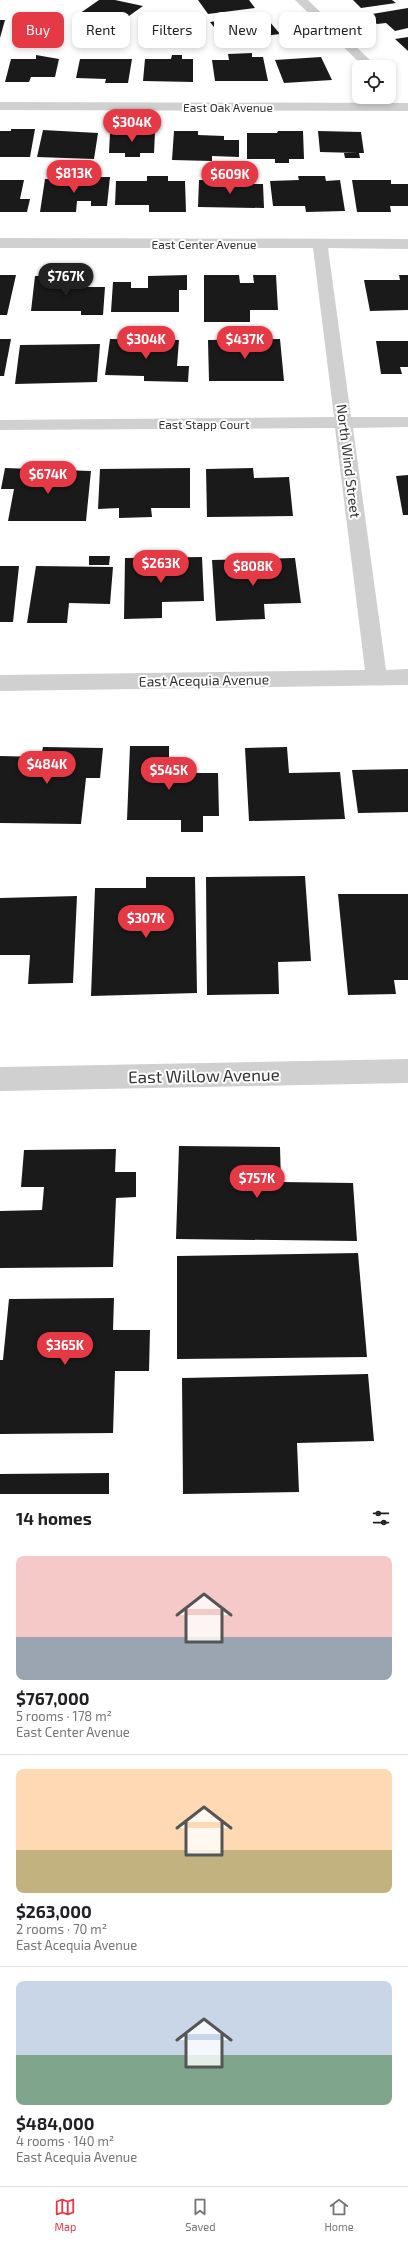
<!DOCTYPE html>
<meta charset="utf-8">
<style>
:root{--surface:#fff;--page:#f6f6f6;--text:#202124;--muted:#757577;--line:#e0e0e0;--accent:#e63946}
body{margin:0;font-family:"Exo 2",sans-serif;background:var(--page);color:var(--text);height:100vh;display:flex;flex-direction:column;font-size:15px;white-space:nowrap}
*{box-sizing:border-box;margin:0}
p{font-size:13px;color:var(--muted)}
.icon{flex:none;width:22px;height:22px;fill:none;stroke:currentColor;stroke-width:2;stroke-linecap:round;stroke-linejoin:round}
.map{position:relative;height:1494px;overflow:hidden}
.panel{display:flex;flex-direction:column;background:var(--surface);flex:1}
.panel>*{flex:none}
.guide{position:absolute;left:12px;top:12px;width:384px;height:36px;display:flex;gap:8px}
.fabs{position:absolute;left:352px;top:60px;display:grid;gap:8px}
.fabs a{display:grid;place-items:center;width:44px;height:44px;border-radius:8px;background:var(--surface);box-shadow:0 2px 6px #0003;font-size:20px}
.price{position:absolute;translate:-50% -34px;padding:0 9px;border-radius:14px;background:var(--accent);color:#fff;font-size:13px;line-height:26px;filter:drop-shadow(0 1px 2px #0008)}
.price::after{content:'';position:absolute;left:50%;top:24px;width:12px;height:9px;margin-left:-6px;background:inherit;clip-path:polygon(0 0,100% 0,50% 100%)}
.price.current{background:#222;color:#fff}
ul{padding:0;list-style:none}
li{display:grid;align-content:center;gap:8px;height:212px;padding:0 16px}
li+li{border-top:1px solid var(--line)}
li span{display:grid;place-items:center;height:124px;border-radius:8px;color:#555}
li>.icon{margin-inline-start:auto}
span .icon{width:72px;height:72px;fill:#fffc;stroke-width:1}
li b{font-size:17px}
h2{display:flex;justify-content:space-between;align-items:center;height:48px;padding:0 16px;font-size:17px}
.chip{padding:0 14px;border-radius:8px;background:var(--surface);box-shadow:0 2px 6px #0003;font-size:14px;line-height:36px}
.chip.current{background:var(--accent);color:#fff}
.dock{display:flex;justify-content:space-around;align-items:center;height:56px;border-top:1px solid var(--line);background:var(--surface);font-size:11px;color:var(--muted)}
.dock a{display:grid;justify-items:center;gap:2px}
.dock .current{color:var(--accent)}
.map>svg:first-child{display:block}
.building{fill:#1a1a1a}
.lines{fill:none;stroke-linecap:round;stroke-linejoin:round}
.street{fill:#d0d0d0;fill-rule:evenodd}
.labels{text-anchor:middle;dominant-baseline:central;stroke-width:4;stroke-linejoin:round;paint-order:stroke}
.far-street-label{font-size:12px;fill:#333;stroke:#fff}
.street-label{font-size:14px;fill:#333;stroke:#fff}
.near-street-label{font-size:17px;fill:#333;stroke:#fff}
</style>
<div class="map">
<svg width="408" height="1494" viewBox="0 0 408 1494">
<rect width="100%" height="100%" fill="#fff"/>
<g class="building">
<path d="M99,0H115L143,6L119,23L79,14Z"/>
<path d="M198,0H249L255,8L208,14Z"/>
<path d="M353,0H392L396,3L361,8Z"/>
<path d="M408,8V28L395,31L386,23L377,24L366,15Z"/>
<path d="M264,15L280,34L225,41L210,22Z"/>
<path d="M0,20H5L0,38Z"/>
<path d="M59,21L62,37L24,40L21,24Z"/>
<path d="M408,37V51L395,39Z"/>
<path d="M252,53V57H263L268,81H215L212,60H229L228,54Z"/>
<path d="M36,55L59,59L55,77H31L29,82H5L11,59H36Z"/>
<path d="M172,55H182V59H193V82L143,81L145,59H171Z"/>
<path d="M321,57L332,80L284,83L275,60Z"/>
<path d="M80,59H132L128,83H105L106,79L76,78Z"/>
<path d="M11,129H35L30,157H0V131H11Z"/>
<path d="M43,130L98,133L94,159L37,157Z"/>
<path d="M174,131H198V135L224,136V140H239V157L212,156V161L172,160Z"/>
<path d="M278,131H303L304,159H289V163H275V159H247V133H277Z"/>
<path d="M318,131L361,132L364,153H359L360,158H345L344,153H358L320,152Z"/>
<path d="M155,132L154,153H140V157H125V153H109L110,133Z"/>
<path d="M147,176H168V181H185L186,212H149V205H115L116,181H147Z"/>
<path d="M298,176H325L326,181L340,180L345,211L306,212L305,206H273L270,181L299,180Z"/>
<path d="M90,177H110L107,206H91V201H77L76,212H40L45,179H66V182H89Z"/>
<path d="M0,180H24L20,199H30L27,212H0Z"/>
<path d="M199,180H235V184H263L264,208L198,207Z"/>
<path d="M352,180H391V184H408V206H390L391,212H357Z"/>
<path d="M0,275H16L7,315H0Z"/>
<path d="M187,275V290H179V312H111L113,282H131V288H148V276Z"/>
<path d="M204,275H239L240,283H254L253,275H276L278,310H250V322H204Z"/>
<path d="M399,275H408V310L370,311L364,280H400Z"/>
<path d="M35,276H68L66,287H105L103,315H81V311H31Z"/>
<path d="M0,339H11L4,376H0Z"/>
<path d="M110,339L179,340L177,366H189L188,382L144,381V376L105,375Z"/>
<path d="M280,339L284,381H209L208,340Z"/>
<path d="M376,341H408V367H400L402,374H381Z"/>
<path d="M100,344L97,382L15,384L20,345Z"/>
<path d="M5,468L91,471L86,521H8L14,489H1Z"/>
<path d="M190,468V508H151L152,517L119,518V508L98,509L100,469Z"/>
<path d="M253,468L254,478L289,477L293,516L207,517L206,469Z"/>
<path d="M408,475V515H403L396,476Z"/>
<path d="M89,556H110L109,565H89Z"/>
<path d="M202,557L204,601L162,602V618L124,619L125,558Z"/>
<path d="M295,558L301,603L264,604L265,619L216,621L212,560Z"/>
<path d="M0,566H19L13,622H0Z"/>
<path d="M36,566L113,567L110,604L69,603L67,623H27Z"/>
<path d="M130,746H169V773H218L219,816H203V832H181V820H127Z"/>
<path d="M43,747L103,748L100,778H86L81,824L0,823V756L41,757Z"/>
<path d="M287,747L289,773L340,772L345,819L249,821L245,748Z"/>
<path d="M408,769V812L358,813L352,770Z"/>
<path d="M305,876L311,961L278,962L279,994L207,995L206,877Z"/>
<path d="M146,877H195L197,993L91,996L95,888H146Z"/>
<path d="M338,894H408V980H394L396,994L348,995Z"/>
<path d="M77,896L73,983L28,984L30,955H0V898Z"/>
<path d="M179,1146L280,1147L281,1182L353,1183L357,1241L176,1239Z"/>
<path d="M116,1149L115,1172H136V1197L116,1198L113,1267L0,1268V1211L42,1210L44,1187H21L24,1150Z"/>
<path d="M358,1253L367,1357L177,1359V1256Z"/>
<path d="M114,1298L113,1330H150L149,1371H115L113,1433L0,1434V1360H3L9,1299Z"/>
<path d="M368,1374L374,1441L297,1443L299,1492L183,1494L182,1378Z"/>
<path d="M109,1473V1494H0V1474Z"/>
</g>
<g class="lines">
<g class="street">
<path d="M295,0H308L377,67H364Z"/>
<path d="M0,102L408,103V111L0,110Z"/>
<path d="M0,238L408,239V249L328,248L351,417H408V427L353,428L386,670L408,669V685L0,691V675L365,670L335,428L0,430V420L334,417L313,248H0Z"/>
<path d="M408,1059V1083L0,1091V1067Z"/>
</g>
</g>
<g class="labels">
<g class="far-street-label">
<text x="228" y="107">East Oak Avenue</text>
<text x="204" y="244">East Center Avenue</text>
<text x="204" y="424">East Stapp Court</text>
</g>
<g class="street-label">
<text transform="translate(349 461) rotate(83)">North Wind Street</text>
<text transform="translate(204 680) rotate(-1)">East Acequia Avenue</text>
</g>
<g class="near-street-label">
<text transform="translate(204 1075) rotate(-1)">East Willow Avenue</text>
</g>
</g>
</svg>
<div class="fabs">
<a><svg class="icon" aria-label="locate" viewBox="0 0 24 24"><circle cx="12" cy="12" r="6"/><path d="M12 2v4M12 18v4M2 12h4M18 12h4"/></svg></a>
</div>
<b class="price" style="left:132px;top:143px">$304K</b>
<b class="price" style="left:74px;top:194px">$813K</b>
<b class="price" style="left:230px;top:195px">$609K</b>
<b class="price current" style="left:66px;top:297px">$767K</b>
<b class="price" style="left:146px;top:360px">$304K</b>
<b class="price" style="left:245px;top:360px">$437K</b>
<b class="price" style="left:48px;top:495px">$674K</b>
<b class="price" style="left:161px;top:584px">$263K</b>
<b class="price" style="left:253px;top:587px">$808K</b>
<b class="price" style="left:47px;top:785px">$484K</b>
<b class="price" style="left:169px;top:791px">$545K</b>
<b class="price" style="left:146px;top:939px">$307K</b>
<b class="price" style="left:257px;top:1199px">$757K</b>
<b class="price" style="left:65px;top:1366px">$365K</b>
<div class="guide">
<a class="chip current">Buy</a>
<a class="chip">Rent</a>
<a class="chip">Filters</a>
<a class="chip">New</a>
<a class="chip">Apartment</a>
</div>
</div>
<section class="panel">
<h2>14 homes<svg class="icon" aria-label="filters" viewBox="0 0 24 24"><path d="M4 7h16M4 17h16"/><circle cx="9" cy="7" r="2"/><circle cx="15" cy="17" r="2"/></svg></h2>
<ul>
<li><span style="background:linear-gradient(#f6c9c9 65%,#9aa5b1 0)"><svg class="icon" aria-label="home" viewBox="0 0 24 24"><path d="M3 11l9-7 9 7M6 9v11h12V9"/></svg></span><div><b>$767,000</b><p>5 rooms · 178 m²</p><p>East Center Avenue</p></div></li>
<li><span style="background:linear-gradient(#ffd9b3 65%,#c2b280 0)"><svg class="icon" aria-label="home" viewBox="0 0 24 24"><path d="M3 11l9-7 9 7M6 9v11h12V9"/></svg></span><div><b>$263,000</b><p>2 rooms · 70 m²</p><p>East Acequia Avenue</p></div></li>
<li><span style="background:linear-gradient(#c9d6e8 60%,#7fa58c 0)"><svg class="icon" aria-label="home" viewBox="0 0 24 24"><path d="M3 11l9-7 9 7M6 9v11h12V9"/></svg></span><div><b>$484,000</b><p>4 rooms · 140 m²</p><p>East Acequia Avenue</p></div></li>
</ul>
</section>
<nav class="dock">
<a class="current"><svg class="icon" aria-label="map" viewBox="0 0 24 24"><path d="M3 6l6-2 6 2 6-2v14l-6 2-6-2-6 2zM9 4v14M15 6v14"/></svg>Map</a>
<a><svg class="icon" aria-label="saved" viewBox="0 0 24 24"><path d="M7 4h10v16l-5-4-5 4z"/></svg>Saved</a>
<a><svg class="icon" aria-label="home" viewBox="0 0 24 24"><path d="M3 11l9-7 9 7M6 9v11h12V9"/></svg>Home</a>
</nav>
